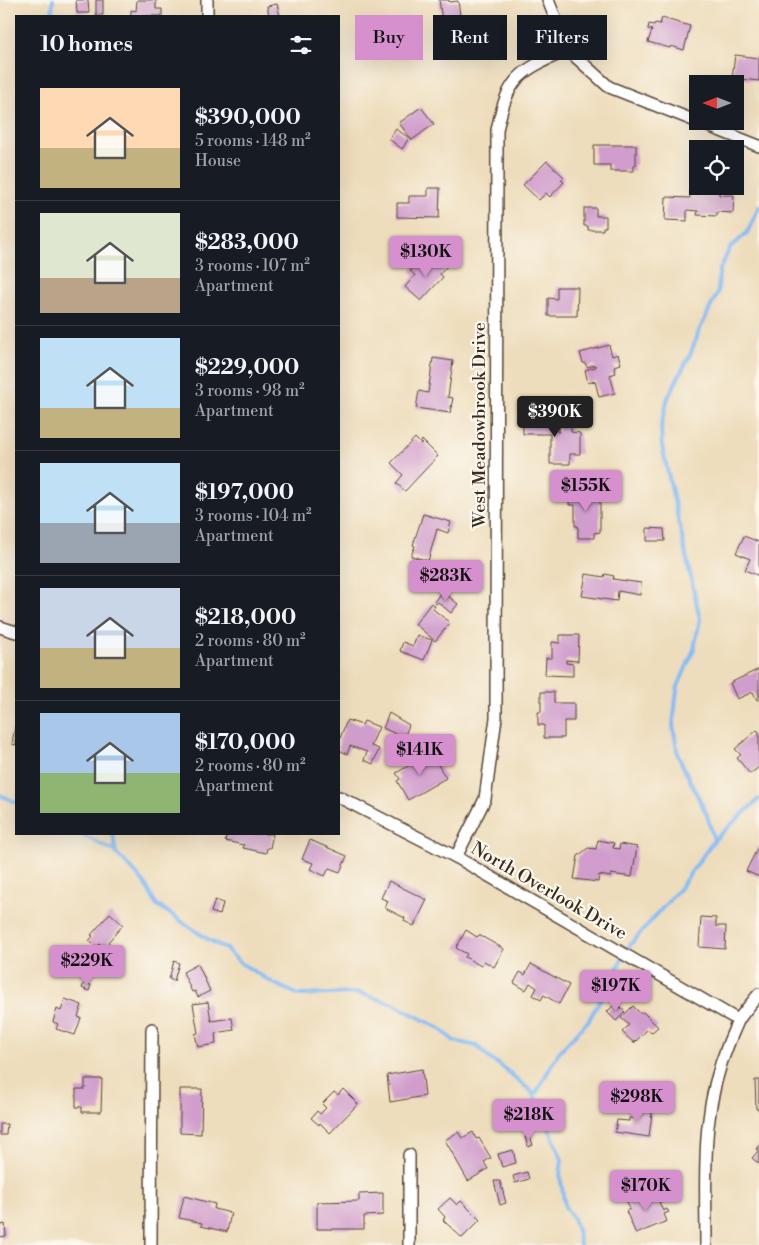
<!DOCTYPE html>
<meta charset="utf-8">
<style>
:root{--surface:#171b24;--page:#242831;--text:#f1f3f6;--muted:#9ea1a6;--line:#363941;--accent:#d690ce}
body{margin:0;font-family:"Libre Bodoni",serif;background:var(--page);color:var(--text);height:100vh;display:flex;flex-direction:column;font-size:19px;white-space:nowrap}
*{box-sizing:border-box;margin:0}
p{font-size:16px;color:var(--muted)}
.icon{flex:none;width:28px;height:28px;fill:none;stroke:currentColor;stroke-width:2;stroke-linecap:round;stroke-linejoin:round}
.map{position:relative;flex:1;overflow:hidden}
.details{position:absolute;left:15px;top:15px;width:325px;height:820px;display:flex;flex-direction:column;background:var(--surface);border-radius:0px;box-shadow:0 5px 20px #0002}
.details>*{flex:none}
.banner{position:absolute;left:355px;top:15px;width:329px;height:45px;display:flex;gap:10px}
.needle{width:32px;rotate:270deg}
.fabs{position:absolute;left:689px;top:75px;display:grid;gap:10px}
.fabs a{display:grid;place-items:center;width:55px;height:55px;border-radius:0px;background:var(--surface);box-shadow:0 5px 20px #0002;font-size:25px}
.price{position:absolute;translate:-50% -42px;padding:0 11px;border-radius:5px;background:var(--accent);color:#111;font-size:16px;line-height:32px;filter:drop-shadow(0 1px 2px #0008)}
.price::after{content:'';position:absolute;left:50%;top:30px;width:15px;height:11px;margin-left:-8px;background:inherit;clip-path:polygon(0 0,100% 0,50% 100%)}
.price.on{background:#222;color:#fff}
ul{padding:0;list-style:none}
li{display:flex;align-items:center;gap:15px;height:125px;padding:0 25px}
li+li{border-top:1px solid var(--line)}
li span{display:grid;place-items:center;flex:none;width:140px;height:100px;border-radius:0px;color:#555}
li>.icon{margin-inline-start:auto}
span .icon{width:60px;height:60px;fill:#fffc;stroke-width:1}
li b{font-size:21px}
h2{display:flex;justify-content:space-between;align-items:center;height:60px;padding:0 25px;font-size:21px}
.tag{padding:0 18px;border-radius:0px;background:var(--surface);box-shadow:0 5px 20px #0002;font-size:18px;line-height:45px}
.tag.on{background:var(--accent);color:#111}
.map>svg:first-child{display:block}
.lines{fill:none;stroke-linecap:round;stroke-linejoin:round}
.stream{stroke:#85bcf5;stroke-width:4}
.building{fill:#d09dcc}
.street-casing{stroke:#564536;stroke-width:14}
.street{stroke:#fff;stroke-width:11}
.labels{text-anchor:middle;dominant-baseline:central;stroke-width:4.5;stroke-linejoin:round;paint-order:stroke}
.street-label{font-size:18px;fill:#3b2a1e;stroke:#fbf7ec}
</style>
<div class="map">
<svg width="759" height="1245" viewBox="0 0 759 1245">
<rect width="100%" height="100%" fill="#fbf7ec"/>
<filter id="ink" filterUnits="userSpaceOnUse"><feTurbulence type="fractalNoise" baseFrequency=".02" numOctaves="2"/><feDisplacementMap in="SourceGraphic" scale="10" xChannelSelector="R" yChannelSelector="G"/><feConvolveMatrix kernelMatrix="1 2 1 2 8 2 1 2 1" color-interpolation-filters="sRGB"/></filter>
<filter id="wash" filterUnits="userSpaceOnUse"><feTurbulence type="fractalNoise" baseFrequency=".0096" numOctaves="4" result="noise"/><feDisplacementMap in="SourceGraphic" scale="20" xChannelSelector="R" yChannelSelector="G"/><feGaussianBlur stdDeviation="1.12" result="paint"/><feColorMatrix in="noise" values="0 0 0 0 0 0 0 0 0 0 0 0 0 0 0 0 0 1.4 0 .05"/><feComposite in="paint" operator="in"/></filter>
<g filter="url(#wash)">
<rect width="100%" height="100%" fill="#eeddbc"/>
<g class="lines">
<g class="stream">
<path d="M52,16L53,0"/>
<path d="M0,795L16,802"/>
<path d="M80,834L115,851"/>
<path d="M113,834L116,853L132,869L145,884L156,904L209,940L226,949L242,964L273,983L299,995L359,993L393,1004L439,1028L454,1041L477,1046L490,1059L500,1065L531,1091L540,1106L562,1160L560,1175L565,1207L573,1218L577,1230L580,1245"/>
<path d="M714,840L707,815L678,756L673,725L677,689L694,649L700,619L662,446L661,426L668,397L690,355L699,331L718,292L719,271L730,248L747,233L759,207"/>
<path d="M535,1095L559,1052L589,1020L630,945L680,888L714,840L759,799"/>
</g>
</g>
<g id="blocks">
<g class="building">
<path d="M76,0H88L89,13H77Z"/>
<rect x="96" y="0" width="7" height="15"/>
<path d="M137,0H156V9H162V16H131V10L136,11Z"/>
<path d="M439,0H449V2L458,1L460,15L442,20Z"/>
<path d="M277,4L280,16H266L269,15L267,6Z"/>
<path d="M482,15L488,38L452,45L449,28L461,26L459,19Z"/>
<path d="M662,18L690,26L684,50L671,46L670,48L648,42L652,30L648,29L649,24L654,25L655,23L660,24Z"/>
<path d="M735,55L759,58V81L732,78Z"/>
<path d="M421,107L434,124L412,140L399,123Z"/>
<path d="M396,129L409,138L402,149L389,139Z"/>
<path d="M594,145H636V165H634V171H610V165H594Z"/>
<path d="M547,161L564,177L561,180L564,182L550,197L546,193L539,200L523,185Z"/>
<path d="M428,188H440L439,218L397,217V203H409V196H428Z"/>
<path d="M690,190L719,192V195H734L733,213L717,212V216L697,215L698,211L687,210V221L665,220L666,197L690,198Z"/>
<path d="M584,208H596V216H606V227H603V230H588V226H584Z"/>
<path d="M430,259L432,261L434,259L439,261L442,259L448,265L440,274L443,277L421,301L405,287L415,275L410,271L419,262L424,266Z"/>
<path d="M557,287H578L577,316H548V298L557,299Z"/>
<path d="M609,345L612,356L618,354L621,364L614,366L616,373L610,375L615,393L599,397L595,381L588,383L585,370L596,367L595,365L587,367L585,363H583L580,353Z"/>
<path d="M433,358L453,361L448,397L453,398L450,413L416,408L419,391L428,393Z"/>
<path d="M523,418H557V432H559V426H571V432L580,433V454H570V464H550V434H523Z"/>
<path d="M415,438L421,444L422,440L438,456L405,491L396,483L403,475L391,463Z"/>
<path d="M569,491H600V532L594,533V538H578V526H575V505H569Z"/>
<path d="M423,514L451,522L448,533L437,529L428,561L411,556L415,546L413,545Z"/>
<path d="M647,528L664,529L665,541H647Z"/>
<path d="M744,536L759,542V576L745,570L750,559L736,553Z"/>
<path d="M586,574L604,577L605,574L614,576L613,579L641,583L640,595L618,591L617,601L582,596Z"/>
<path d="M442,591L458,604L451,613L438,602L436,604L434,602Z"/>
<path d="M431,603L435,606L433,609L450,623L435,641L415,624Z"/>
<path d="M417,635L432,640L424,660L400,651L403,642L413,646Z"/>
<path d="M560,635H579L578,661L566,660V663L573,664V676L545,675L546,658H552V642L560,643Z"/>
<path d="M759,669V699L757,700L753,692L737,699L730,683Z"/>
<path d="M541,692H554V703H574V721H564V738H544V725H538V712H541Z"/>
<path d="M389,713L409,725L404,738L383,728Z"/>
<path d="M347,720L362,725L364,721L379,727L371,746L379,749L373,764L364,760L367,752L350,746L347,754L339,750V741Z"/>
<path d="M15,726H16V745L12,744Z"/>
<path d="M757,730L759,732V767L750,774L737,758L741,755L735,749Z"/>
<path d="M431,753L446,778L408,800L397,781L400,779L396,773Z"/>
<path d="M227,834H273L270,848H267L266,853L243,848L244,845L225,841Z"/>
<path d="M310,840L347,856L340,872L329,868L325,876L310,869L313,863L302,859Z"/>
<path d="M598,840L614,843L613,848L619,849L620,844L637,847L632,877L611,874V877L599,875L598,882L574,879L578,856L588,848L596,849Z"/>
<path d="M759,845V877L746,871Z"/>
<path d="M389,881L427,900L414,926L404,921L405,918L385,908L388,901L381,898Z"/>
<path d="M215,900L223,903L220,915L211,912Z"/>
<path d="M110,913L123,925L108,942L120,953L111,963L96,950L101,945L100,944L97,947L89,941L93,936L91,935Z"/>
<path d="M701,917L716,918V926H726L725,949L699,947Z"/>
<path d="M466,930L477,937L479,935L504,949L494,967L484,961L481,966L465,957L467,954L456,948Z"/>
<path d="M174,961L179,963L174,981L169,979Z"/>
<path d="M198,964L210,991L198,997L195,991L192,992L183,972Z"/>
<path d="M531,964L569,985L559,1004L544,995L541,1000L533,995L537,988L530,983L526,990L514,983L520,972L525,975Z"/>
<path d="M84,983L91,985L89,991L82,988Z"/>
<path d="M65,999L82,1005L78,1017L81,1018L75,1035L56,1029L58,1024L53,1022L57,1009L61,1011Z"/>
<path d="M208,1002L211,1021L232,1018L234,1030L215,1033L216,1044L198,1047L195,1034L198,1033L193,1004Z"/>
<path d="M616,1003L625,1012L616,1021L607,1012Z"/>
<path d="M633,1006L641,1014L643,1012L658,1027L651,1033L648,1029L634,1043L622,1032L629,1025L621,1018Z"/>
<path d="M422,1069L425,1096L390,1102L387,1075Z"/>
<path d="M85,1079H102L101,1112H82V1107H76V1089H85Z"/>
<path d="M755,1080H759V1109H756Z"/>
<path d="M180,1089H202L201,1134L180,1133Z"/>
<path d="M343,1089L358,1104L330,1133L320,1123L319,1125L311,1118L317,1111L320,1114L326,1108L322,1104L334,1092L338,1095Z"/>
<path d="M638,1104L653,1106L649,1137L615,1132L617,1120L629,1121V1118H636Z"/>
<path d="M0,1124H7L6,1135H0Z"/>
<path d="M458,1132L462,1138L473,1132L476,1139L479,1138L491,1158L484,1162L488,1169L468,1181L445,1140Z"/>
<path d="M530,1136L533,1145L528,1147L525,1137Z"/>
<path d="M759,1145V1164L752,1158L758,1151L756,1149Z"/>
<path d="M513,1150L516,1163L502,1167L498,1154Z"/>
<path d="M527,1172L529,1179L515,1183L513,1176Z"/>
<path d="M494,1181H500L506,1203L500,1205Z"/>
<path d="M659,1190L663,1201L659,1202L663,1211L667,1209L669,1212L664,1214L667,1221L636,1234L626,1211L630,1209L626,1199L639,1193L641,1198Z"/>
<path d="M383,1193V1215L364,1216V1229H317V1202L359,1201V1194Z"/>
<path d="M184,1196L215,1204L214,1209L231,1213L227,1232L201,1226L202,1223L179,1218Z"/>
<path d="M450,1198L457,1205L461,1201L480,1220L462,1238L443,1220L445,1217L438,1209Z"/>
<path d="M5,1224L6,1236L0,1237V1225Z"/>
</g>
</g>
</g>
<g filter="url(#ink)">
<use href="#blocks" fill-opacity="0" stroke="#564536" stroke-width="1"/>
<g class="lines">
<defs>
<g id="street">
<path d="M548,0L568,50L609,87L759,146"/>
<path d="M207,16V0"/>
<path d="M0,627L16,632"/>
<path d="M339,797L456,857L738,1020"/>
<path d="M456,857L485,799L496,718L497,130C508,77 519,71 568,50"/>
<path d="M409,1155V1245"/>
<path d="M151,1245L152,1029"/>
<path d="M706,1245C706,1172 700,1112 729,1042C732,1035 735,1028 738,1021C744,1011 752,1003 759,994"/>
</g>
</defs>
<use href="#street" class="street-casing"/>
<use href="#street" class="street"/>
</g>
</g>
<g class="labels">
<g class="street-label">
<text transform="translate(479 425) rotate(-90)">West Meadowbrook Drive</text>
<text transform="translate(549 891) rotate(30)">North Overlook Drive</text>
</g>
</g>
</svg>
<div class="fabs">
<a><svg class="needle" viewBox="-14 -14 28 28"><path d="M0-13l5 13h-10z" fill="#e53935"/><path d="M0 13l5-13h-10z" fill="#9ea1a6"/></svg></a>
<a><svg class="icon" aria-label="locate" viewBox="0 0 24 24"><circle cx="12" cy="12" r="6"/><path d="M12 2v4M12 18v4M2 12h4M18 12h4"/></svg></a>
</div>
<b class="price" style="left:426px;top:278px">$130K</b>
<b class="price on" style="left:555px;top:438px">$390K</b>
<b class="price" style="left:586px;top:512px">$155K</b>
<b class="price" style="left:446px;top:602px">$283K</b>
<b class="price" style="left:420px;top:776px">$141K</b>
<b class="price" style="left:87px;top:987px">$229K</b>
<b class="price" style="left:616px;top:1012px">$197K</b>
<b class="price" style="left:637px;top:1123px">$298K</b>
<b class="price" style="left:529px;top:1141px">$218K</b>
<b class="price" style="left:646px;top:1212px">$170K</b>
<div class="banner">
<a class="tag on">Buy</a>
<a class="tag">Rent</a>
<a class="tag">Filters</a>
</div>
<section class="details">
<h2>10 homes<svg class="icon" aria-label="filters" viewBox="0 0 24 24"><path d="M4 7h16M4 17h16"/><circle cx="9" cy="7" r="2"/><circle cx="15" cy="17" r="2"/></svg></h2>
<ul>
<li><span style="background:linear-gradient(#ffd9b3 60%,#c2b280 0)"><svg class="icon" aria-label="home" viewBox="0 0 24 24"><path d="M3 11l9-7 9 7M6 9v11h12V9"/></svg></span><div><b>$390,000</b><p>5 rooms · 148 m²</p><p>House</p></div></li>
<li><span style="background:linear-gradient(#dfe7d0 65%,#b9a48a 0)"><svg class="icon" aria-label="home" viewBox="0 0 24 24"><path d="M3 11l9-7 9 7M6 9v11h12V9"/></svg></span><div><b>$283,000</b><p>3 rooms · 107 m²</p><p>Apartment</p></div></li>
<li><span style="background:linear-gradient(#bfe0f5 70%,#c2b280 0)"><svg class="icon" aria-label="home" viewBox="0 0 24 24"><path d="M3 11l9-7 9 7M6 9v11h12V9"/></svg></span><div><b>$229,000</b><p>3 rooms · 98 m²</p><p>Apartment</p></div></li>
<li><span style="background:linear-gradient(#bfe0f5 60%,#9aa5b1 0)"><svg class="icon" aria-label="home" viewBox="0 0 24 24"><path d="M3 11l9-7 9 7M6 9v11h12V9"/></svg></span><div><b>$197,000</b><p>3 rooms · 104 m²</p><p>Apartment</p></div></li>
<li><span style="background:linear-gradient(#c9d6e8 60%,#c2b280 0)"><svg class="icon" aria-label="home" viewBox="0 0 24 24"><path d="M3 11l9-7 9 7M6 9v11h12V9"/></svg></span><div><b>$218,000</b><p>2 rooms · 80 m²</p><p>Apartment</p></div></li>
<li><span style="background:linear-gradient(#a9c7e8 60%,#8fb573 0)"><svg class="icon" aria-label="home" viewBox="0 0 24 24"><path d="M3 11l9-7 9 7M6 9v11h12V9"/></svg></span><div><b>$170,000</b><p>2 rooms · 80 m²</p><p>Apartment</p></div></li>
</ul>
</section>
</div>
